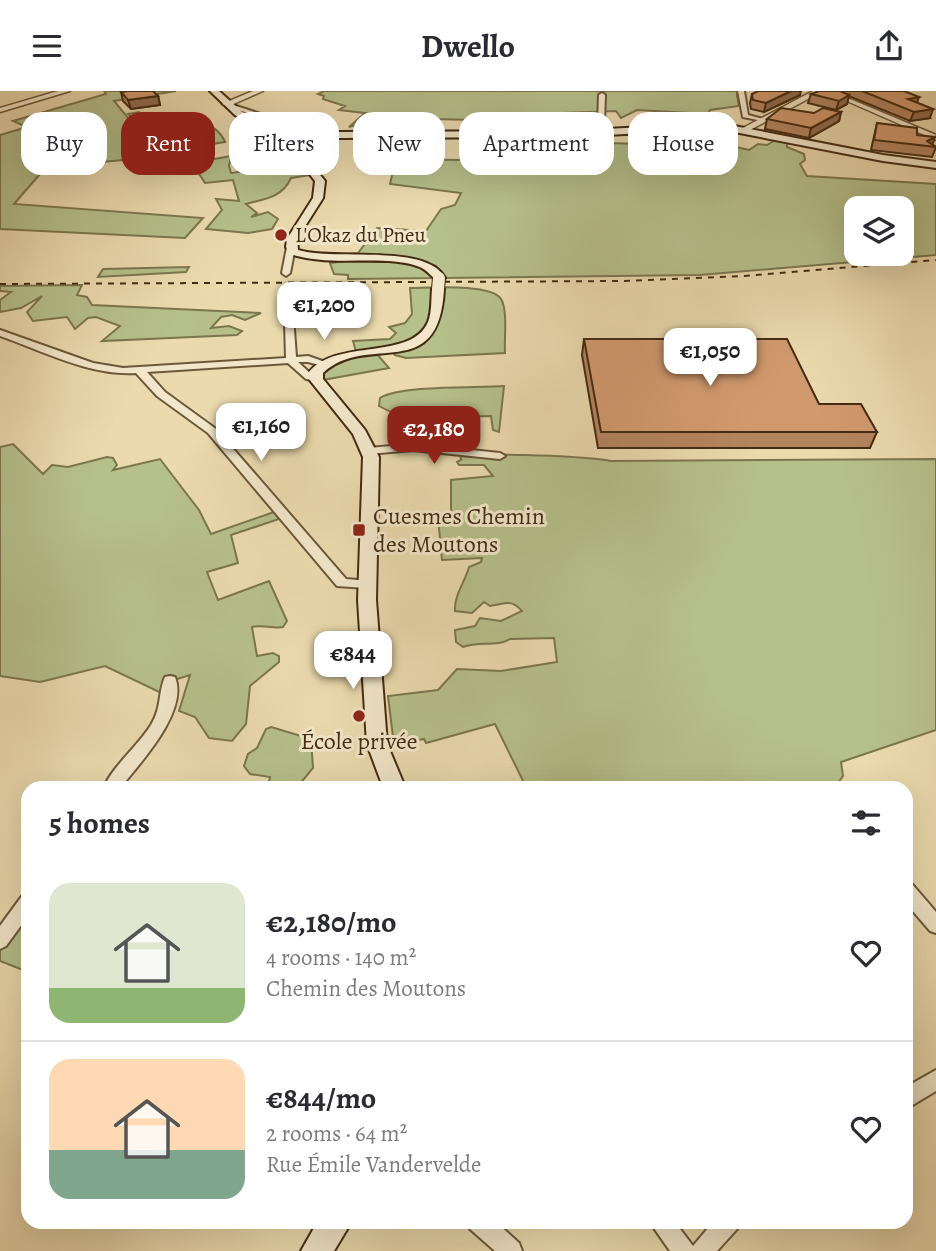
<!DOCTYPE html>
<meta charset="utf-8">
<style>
:root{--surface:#fff;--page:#f7f7f7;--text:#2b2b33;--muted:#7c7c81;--line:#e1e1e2;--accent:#8f2418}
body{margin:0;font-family:Alegreya,serif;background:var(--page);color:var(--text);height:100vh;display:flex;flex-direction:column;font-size:26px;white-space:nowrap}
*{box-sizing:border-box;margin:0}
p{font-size:23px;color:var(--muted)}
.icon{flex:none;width:38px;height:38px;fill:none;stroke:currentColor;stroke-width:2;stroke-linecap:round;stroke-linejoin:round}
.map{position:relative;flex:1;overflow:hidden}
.panel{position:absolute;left:21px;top:690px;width:892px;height:448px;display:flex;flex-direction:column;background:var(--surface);border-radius:21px;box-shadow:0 7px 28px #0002}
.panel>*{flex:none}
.top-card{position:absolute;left:21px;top:21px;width:894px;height:63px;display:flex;gap:14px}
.tools{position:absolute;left:844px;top:105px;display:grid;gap:14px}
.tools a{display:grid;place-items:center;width:70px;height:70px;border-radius:14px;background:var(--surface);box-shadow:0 7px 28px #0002;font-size:35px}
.price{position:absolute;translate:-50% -60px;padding:0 16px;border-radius:14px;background:#fff;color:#222;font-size:23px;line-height:46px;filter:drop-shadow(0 2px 4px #0008)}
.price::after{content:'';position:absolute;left:50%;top:42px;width:21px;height:16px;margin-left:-10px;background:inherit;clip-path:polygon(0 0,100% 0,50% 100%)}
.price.current{background:var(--accent);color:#fff}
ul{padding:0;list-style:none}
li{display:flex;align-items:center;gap:21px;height:175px;padding:0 28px}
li+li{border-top:2px solid var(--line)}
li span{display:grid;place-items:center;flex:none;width:196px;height:140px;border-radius:21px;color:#555}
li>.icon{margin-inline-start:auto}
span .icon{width:84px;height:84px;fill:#fffc;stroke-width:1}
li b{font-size:30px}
h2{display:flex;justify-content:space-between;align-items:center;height:84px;padding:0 28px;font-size:30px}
.chip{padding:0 24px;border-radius:21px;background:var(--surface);box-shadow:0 7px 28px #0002;font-size:24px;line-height:63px}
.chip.current{background:var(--accent);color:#fff}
header{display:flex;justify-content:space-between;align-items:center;height:91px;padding:0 28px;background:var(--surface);font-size:32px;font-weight:600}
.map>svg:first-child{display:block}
.green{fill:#b6c08b;stroke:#7c764f;stroke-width:2;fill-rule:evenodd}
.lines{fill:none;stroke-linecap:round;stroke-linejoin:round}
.minor-casing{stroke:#6d573a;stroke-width:4}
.tertiary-casing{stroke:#6d573a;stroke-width:3}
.secondary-casing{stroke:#432b13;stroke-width:4}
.minor{fill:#f2e7ca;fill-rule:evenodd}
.tertiary{fill:#f2e7ca;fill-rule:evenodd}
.secondary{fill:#f2e7ca;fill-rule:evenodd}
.rail{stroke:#432b13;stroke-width:2;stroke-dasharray:6 6;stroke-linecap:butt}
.secondary-bridge-casing{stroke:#432b13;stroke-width:14;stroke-linecap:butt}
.secondary-bridge{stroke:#f2e7ca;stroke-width:12}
.wall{fill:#b4845f;stroke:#432b13;stroke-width:2}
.shaded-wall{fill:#926b4d;stroke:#432b13;stroke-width:2}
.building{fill:#d1996e;stroke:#432b13;stroke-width:2}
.poi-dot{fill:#8f2418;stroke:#f2e7ca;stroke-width:2.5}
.labels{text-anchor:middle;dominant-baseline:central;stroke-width:6;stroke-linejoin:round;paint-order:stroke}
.far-poi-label{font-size:21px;fill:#432b13;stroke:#f2e7ca;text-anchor:start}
.poi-label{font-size:24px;fill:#432b13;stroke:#f2e7ca;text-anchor:start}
</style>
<header><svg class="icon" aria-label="menu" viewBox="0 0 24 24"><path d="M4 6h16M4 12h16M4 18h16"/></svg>Dwello<svg class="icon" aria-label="share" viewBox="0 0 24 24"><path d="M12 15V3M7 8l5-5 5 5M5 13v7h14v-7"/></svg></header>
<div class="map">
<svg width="936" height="1160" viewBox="0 0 936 1160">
<rect width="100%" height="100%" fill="#ebdaae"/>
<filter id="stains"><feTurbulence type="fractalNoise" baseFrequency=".00286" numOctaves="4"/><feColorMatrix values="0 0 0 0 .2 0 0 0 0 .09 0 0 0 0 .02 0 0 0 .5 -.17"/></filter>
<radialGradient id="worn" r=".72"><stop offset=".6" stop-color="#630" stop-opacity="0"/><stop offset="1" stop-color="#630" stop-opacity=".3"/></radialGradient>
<g class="green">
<path d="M104,0H176L114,10L133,33L136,32L128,23L139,21L145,28C170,30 213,22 225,51L176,59L166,52L145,60L129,61L135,68L46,76L14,113L203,127L185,147L0,138V44L27,36L13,30L106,3Z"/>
<path d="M324,0H739L737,4L739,15L710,19L708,23L637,19L621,27L616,20L477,25V29L380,27L349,36L365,22L339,19L345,15L323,8L324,5L318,3Z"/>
<path d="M777,48L787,50V56L804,63L805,69L800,73L807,85L936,93V164L700,184L444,187L436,175L420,171L437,187L348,188V184L334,183L330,172L346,170L336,164L358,162L377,137L426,140L441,118L455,114L461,102L390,93L396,68L460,69V57L600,62L604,52L695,54L711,50L749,59L758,53L767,54ZM856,117H901V163H856Z"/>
<path d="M231,65L229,75L231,82L302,73L310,84L291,87C282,107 264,108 246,113L257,122L251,126L268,121L278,128L272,138L248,142L206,138L222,119L216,108L239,110L233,89L205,92L192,72Z"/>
<path d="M189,176L186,181L98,186L103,178Z"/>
<path d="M82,194L77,204L87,206L92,214L261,222L245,229L232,224L221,226L211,237L229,235L242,240L237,244L102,250L120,235L96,226L88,227L75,238L67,226L33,230L27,221L42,205L21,217L0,221V209L11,201L0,200V195Z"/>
<path d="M410,197C427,197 491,192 501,208C508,219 504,248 505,262L406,267L395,264L390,259L376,262L389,277L317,290L316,281L357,264L353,250L390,248L396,242L389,236L405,232L412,223Z"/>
<path d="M504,295L499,341L493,339L491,325C456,325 410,334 379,315L380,307C401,294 475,297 504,295Z"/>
<path d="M13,353L43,383L52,374L68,376L107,366L113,367L117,374L113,379L160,368L199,419L211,443L274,421L279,428L231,444L238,472L207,481L218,509L269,490L287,530L283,536C271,538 264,533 252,536L257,565L273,562L279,565V571L250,595L246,633L232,650L209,647L195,626L179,620L190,584L171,590L172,607L105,575L40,591L0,585V356Z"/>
<path d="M460,361C510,366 561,362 611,370L936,368V639L841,671L843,685L835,696H526L495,633L426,652L424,648L394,654L388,605L438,599L457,578L501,580L557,571L554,547L510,548C497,556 479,550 463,556L456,551L455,539L475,535L480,527L501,530L522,520C510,507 505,513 490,515L484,511L472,522L455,520C454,504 465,491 469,476L481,471L482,467L442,469L438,426L451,423V389L493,385L484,374H459L457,371L461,369Z"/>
<path d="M271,636L311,648L313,677L299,694L268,696L270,686L250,683L244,675L248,663L257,657L266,638Z"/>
<path d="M12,832L28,839V881L0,870V849Z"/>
</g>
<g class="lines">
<defs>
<g id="minor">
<path d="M738,0H744L748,24L763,28V30L743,26Z"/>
<path d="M602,2L605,4L604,32L608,41L605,43L598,32L599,4Z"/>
<path d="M226,13H230L326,44L321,45L226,15Z"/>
<path d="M291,154L295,156L290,182L286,185L282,182L287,156Z"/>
<path d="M284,195L291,197L296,266L308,265L328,272L323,275L308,271H298L312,284L319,286V290L306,288L288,272L147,281L165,301L216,338L346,488L371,490L372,493L371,496L366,497L337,495L208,342L157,305L136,282C90,285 43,260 0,245V239L93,272L123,277L286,267Z"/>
<path d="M413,353L500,362L505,365L500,368L413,359L369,363L364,360L369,357Z"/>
<path d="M170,585L175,586C189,620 140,672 121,696H104C113,675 138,655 151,634C162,616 158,602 165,586Z"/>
<path d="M906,791L912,793L936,821V842L930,840L906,812Z"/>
<path d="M28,803V825L6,855L0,858V835L22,805Z"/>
<path d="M936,979V1000L906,1018V996Z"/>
<path d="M467,1130H495L519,1152L522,1160H495L470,1138Z"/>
<path d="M649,1130H674L693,1155L714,1130H740L737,1138L717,1160H670Z"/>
</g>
<g id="tertiary">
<path d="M58,0H70L0,21V17Z"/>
<path d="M253,0H263L229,15L222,13Z"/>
<path d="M813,0H823L748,40L741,38Z"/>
<path d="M824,0H831L936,44V49Z"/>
</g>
<g id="secondary">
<path d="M210,0H219L241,20L260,31L290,37L339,41L569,40L719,32L883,64L936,71V77L883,70L719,38L569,46L339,47L272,38L293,50L325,90L323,107L297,148L298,159C335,170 427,152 445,187L439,190C431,187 428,178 417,175C379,163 334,177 290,163L286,156L287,148L313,107L315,90L287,54L235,24Z"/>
<path d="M438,194L444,198C439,295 368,240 323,282V288L365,339L379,366L376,509L387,653L405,696H383L367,653L358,509L363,366L353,343L309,288V281C337,247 411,270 428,231C432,221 431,209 432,198Z"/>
<path d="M318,1130H352L334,1160H301Z"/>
</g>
</defs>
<use href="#minor" class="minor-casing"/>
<use href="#tertiary" class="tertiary-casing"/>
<use href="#secondary" class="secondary-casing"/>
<use href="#minor" class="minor"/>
<use href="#tertiary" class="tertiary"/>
<use href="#secondary" class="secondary"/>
<path class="rail" d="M0,193L624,190L743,185L936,169"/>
<defs>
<path id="secondary-bridge" d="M438,198L439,187"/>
</defs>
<use href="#secondary-bridge" class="secondary-bridge-casing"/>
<use href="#secondary-bridge" class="secondary-bridge"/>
</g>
<g class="wall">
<path d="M843,0H904L930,27L910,30L849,5L847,13L836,19L808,12L811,3Z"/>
<path d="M121,1L158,5L160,14L131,18L123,10Z"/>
<path d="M752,3L800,4L764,21L751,18L750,12Z"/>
<path d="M841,21L839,30L809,47L765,38L767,28L814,22Z"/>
<path d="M877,32L917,44L936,56L932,66L871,59Z"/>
<path d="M584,248L819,313L877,341L870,357H598L582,264Z"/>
</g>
<g class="shaded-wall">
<path d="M791,0H801L800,4L764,21L766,12Z"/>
<path d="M849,4L847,13L836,19L839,10Z"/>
<path d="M158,5L160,14L131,18L128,9Z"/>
<path d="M919,6L916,15L908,8Z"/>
<path d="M933,18L930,27L910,30L914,21Z"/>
<path d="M841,21L839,30L809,47L811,37Z"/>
<path d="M935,46L932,55L927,50Z"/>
</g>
<g class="building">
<path d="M128,0H153L158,5L128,9L121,1Z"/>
<path d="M758,0H791L766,12L753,9L752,3Z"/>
<path d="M819,0H840L849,4L839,10L811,3Z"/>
<path d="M862,0H904L919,6L908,8L933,18L914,21Z"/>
<path d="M781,17L814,22L823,17L841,21L811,37L767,28Z"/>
<path d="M877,32L917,37V44L935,46L927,50L936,56L874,49Z"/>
<path d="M584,248H787L819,313H861L877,341H601Z"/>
</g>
<g class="poi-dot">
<circle cx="281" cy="144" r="7"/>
<rect x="352" y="432" width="14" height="14" rx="3.5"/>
<circle cx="359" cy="625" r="7"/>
</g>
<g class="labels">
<g class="far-poi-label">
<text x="295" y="144">L'Okaz du Pneu</text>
</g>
<g class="poi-label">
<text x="373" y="425">Cuesmes Chemin<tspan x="373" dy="28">des Moutons</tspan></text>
<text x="359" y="650" text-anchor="middle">École privée</text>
</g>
</g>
<rect width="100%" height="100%" filter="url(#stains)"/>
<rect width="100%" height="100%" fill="url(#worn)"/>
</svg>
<div class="tools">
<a><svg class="icon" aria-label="layers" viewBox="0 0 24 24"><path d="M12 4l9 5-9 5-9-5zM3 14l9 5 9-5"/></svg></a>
</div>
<b class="price" style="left:324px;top:251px">€1,200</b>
<b class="price" style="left:710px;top:297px">€1,050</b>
<b class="price" style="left:261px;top:372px">€1,160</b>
<b class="price current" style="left:434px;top:375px">€2,180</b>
<b class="price" style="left:353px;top:600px">€844</b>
<div class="top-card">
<a class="chip">Buy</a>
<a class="chip current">Rent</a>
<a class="chip">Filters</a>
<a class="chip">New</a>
<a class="chip">Apartment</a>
<a class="chip">House</a>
</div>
<section class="panel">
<h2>5 homes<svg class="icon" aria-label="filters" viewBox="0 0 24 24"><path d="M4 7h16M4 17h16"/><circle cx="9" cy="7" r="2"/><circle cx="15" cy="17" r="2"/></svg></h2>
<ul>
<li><span style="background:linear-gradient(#dfe7d0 75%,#8fb573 0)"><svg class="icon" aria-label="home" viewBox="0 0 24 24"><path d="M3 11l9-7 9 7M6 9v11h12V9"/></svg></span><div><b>€2,180/mo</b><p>4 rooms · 140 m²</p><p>Chemin des Moutons</p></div><svg class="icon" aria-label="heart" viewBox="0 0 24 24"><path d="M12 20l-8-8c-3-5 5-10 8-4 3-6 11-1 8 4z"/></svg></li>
<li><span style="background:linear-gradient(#ffd9b3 65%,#7fa58c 0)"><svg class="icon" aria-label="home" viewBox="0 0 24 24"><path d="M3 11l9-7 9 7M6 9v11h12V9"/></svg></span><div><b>€844/mo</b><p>2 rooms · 64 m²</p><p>Rue Émile Vandervelde</p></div><svg class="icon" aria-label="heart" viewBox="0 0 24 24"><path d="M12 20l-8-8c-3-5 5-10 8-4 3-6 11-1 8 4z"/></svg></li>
</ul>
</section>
</div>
